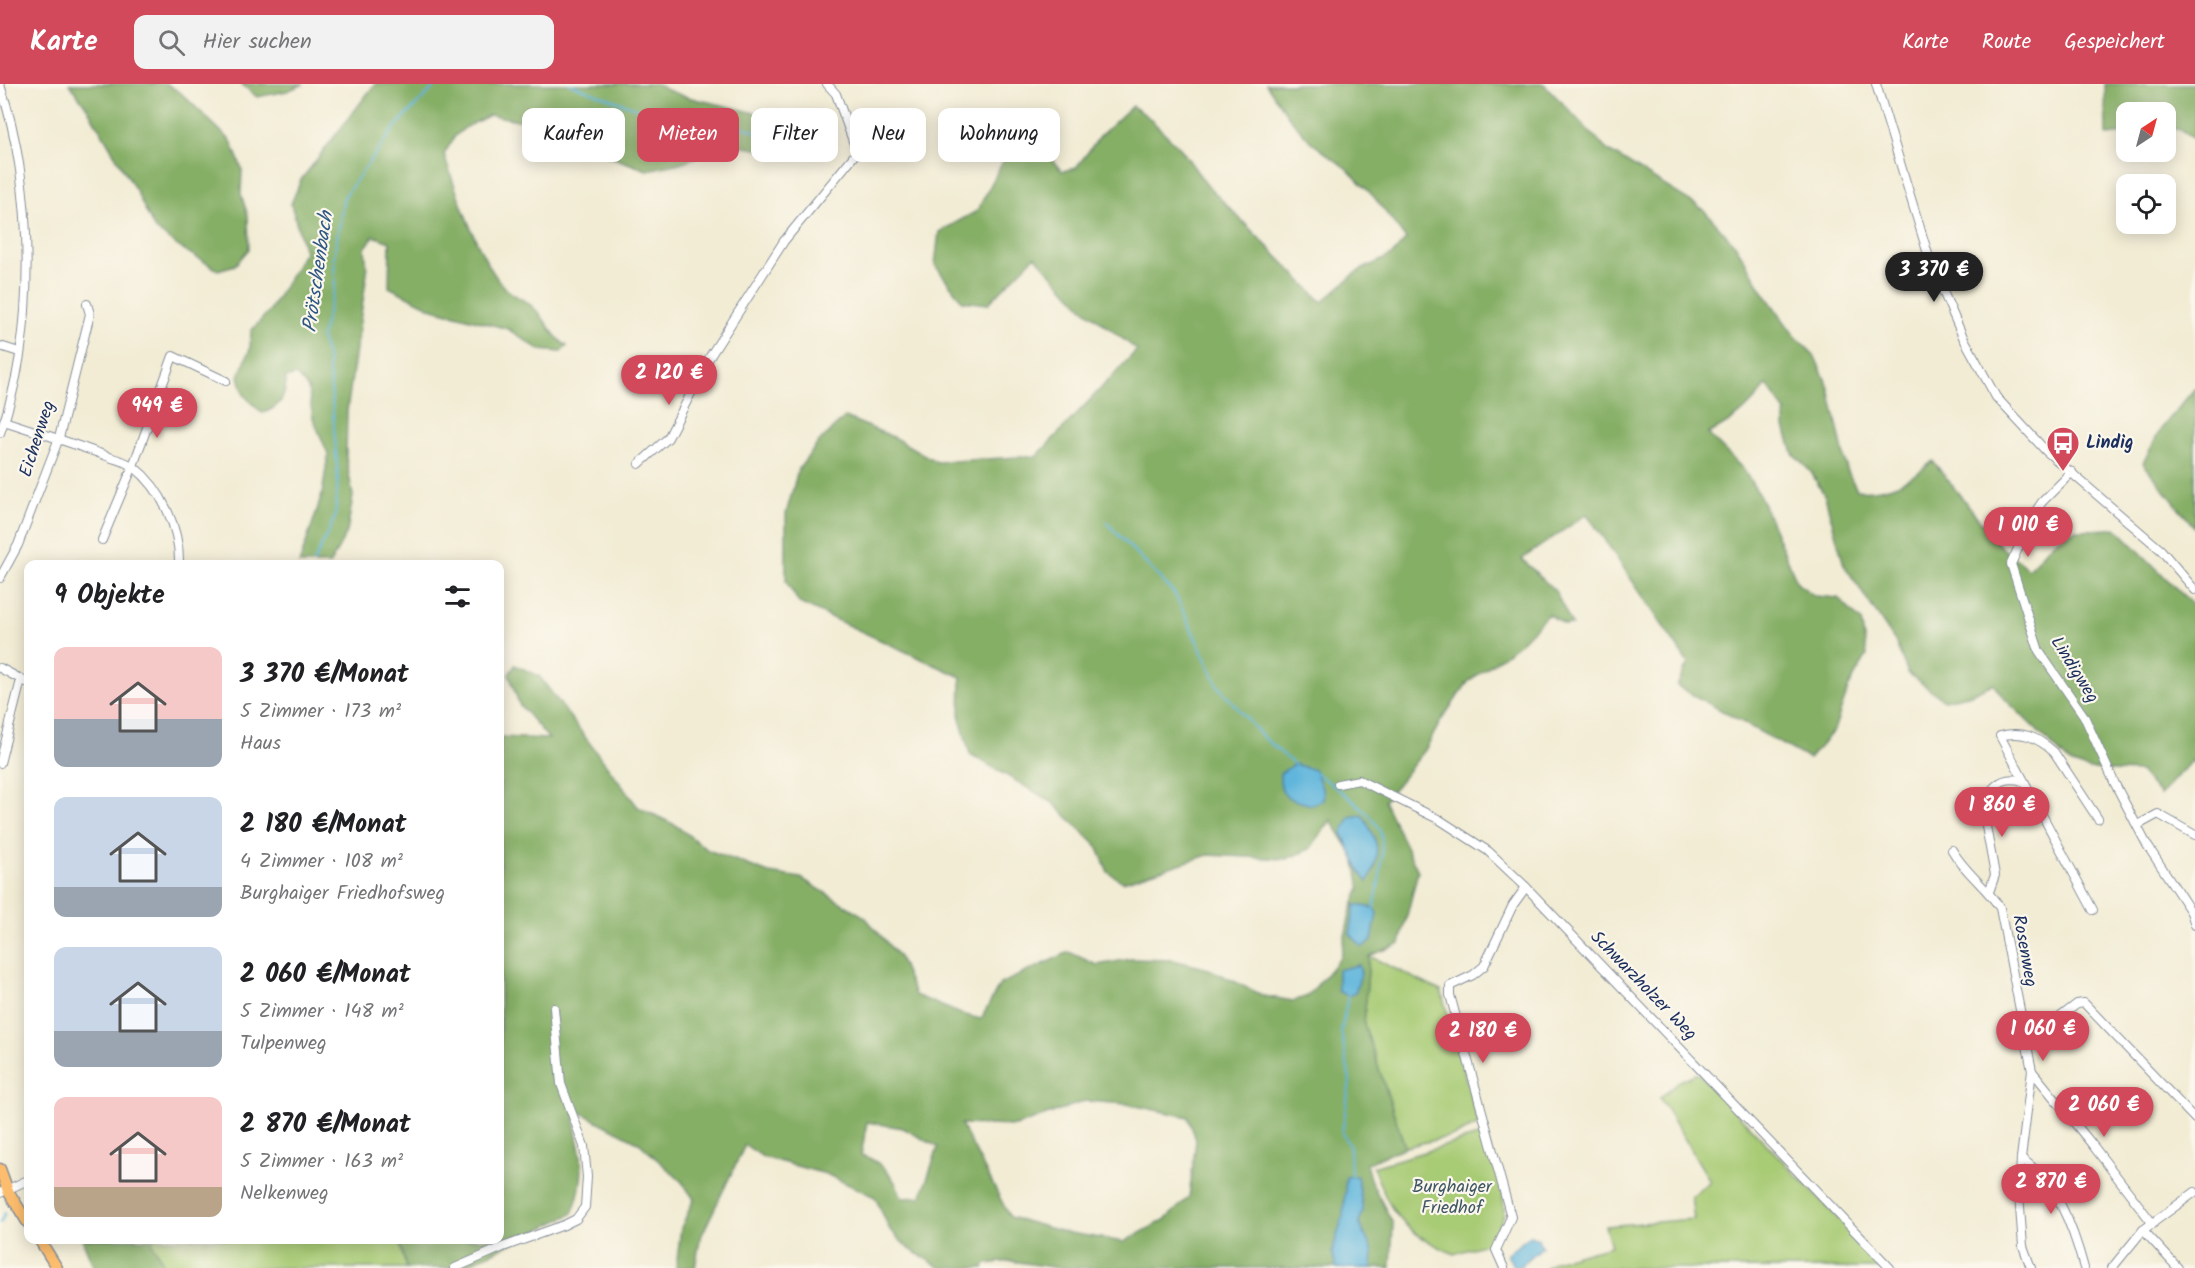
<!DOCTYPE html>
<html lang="de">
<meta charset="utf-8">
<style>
:root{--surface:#fff;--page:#f2f2f2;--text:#202124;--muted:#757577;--accent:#d1495b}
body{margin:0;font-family:Kalam,sans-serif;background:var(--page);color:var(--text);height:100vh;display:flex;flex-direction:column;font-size:22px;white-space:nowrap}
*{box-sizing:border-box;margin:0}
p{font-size:20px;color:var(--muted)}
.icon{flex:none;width:33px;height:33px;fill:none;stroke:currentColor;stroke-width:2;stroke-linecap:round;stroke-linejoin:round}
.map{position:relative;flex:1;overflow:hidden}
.side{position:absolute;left:24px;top:476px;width:480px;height:684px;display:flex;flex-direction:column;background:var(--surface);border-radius:12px;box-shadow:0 3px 15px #0003}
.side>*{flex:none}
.banner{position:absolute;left:522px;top:24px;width:570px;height:54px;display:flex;gap:12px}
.needle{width:39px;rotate:36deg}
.fabs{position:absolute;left:2116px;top:18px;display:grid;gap:12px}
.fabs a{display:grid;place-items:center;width:60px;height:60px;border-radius:12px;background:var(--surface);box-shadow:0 3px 15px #0003;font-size:30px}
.price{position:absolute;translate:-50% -51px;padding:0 14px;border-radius:21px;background:var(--accent);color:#fff;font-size:20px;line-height:39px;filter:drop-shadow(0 2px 3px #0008)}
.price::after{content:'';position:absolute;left:50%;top:36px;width:18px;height:14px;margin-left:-9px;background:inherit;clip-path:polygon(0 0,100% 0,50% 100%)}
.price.current{background:#222;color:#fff}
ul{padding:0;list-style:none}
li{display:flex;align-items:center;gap:18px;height:150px;padding:0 30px}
li span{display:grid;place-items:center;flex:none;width:168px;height:120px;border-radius:12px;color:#555}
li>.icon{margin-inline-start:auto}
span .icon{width:72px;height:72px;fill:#fffc;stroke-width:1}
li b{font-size:26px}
h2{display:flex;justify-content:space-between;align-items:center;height:72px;padding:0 30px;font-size:26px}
.tag{padding:0 21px;border-radius:12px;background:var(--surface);box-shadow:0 3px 15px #0003;font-size:21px;line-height:54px}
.tag.current{background:var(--accent);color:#fff}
header{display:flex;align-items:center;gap:36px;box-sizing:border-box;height:84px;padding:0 30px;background:var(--accent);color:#fff}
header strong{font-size:28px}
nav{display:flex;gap:33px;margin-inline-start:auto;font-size:21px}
.search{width:420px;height:54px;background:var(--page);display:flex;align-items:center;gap:15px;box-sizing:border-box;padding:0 21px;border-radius:12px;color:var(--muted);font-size:22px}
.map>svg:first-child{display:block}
.green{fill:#a8cb75;stroke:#627d6a;stroke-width:1.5}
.forest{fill:#86af66;stroke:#506f62;stroke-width:1.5;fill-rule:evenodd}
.water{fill:#5fb5dc;stroke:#3d729d;stroke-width:1.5}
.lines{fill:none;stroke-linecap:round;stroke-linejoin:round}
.stream{stroke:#5fb5dc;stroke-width:2}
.minor-casing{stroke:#868e99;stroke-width:10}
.major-casing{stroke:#868e99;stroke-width:13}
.minor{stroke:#fff;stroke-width:8}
.major{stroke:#fcbd6e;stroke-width:10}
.labels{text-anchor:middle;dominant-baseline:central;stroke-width:4.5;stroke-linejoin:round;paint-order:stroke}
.street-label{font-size:18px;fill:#1b2f5e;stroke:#fbf7ec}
.poi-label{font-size:18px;font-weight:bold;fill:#1b2f5e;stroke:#fbf7ec;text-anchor:start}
.park-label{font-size:18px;fill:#3e5664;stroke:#fbf7ec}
.water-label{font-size:20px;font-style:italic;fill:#2f5784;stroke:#fbf7ec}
</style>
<header>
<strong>Karte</strong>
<div class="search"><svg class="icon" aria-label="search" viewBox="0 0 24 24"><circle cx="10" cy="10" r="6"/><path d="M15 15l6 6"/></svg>Hier suchen</div>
<nav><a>Karte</a><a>Route</a><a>Gespeichert</a></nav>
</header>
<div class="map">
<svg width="2195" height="1184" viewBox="0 0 2195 1184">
<rect width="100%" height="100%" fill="#fbf7ec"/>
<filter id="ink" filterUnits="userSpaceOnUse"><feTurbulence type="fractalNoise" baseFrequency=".0167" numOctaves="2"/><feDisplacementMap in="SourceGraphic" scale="12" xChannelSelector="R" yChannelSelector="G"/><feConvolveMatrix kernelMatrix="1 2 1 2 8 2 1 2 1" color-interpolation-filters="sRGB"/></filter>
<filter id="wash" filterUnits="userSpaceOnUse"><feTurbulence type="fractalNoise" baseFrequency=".008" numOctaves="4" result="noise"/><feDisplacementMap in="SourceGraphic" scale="24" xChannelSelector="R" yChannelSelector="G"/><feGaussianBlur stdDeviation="1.35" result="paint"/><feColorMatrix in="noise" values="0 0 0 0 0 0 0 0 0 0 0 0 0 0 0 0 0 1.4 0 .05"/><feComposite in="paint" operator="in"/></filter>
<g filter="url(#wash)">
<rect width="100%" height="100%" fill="#f2ecd4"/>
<g class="green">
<path d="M1369,872L1441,907L1479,1040L1456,1051L1405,1063L1364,940Z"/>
<path d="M1695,990H1699L1862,1159L1880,1184H1545L1555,1177L1611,1162L1605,1142L1694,1135L1691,1113L1710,1097L1660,1014L1678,998Z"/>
<path d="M1485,1050L1503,1104L1504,1130L1492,1158L1454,1170C1404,1147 1393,1135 1373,1083Z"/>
<path d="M152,1155H399L406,1184H166L152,1161Z"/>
</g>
<g class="forest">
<path d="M69,0H167L181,9L231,57L242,85L241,110L248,132L249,165L235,181L218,186L179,163L154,144L135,105L86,22Z"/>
<path d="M241,0H304L287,7L257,13Z"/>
<path d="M375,0H657C694,25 778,19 798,57L788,70C765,69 745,61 722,58L708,69L680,79L647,86L577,61L540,40L490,31L466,43L455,52L444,70C456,108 478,174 504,203C513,212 526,216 534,224C547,236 552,253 567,262L561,268L540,266L508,245L433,225L389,203L390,158L374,152L365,164L367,189L347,327L346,374L353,412L347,448L330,480H299L322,411L328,370L313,334L308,304L296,291L286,294C286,313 280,324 262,329L244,311L239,292L250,265L251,247L270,226L305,168L291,120L301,96Z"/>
<path d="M1266,0H1544L1607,66L1703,125L1736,162L1764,209L1794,251L1814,271L1829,304L1847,386L1857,406C1888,409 1910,396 1933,377L2000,462L2028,485C2042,472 2056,449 2077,446C2090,445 2102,447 2116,444L2195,523V679L2191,677L2160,711L2140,688L2090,686L2070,679L2002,612L1993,600L1968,611L1944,616L1908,589L1895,557L1844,481L1825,412L1811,388L1793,369L1785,343V327L1767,301C1747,326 1736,336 1708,350L1743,385L1760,412L1798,500L1815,512L1838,514L1861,537L1867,571L1849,602L1834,646L1809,675L1677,602L1688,579L1587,430L1522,475L1555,507L1572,541H1565L1548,530L1519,560L1468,598L1442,635L1425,666L1384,717L1418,787L1400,860L1369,872L1364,940L1405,1063L1366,1080L1370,1095L1393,1140L1391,1184H1059L1011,1177L986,1180L984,1184H941L908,1164L890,1146L875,1113L826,1090L763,1073L745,1061L700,1155L695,1184H676L681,1144L694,1115L682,1098L638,1058L576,1026C573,1041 577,1052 580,1067C585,1089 580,1110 572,1130L460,1184H406L399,1155H500V653L549,655L519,620L509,590L515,581L539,592L638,723L675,741L708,766L769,789L801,794L865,833L899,873L915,911L961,930L981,935L1000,900L1069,868L1097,881L1131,875L1173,876L1209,885L1264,912L1293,917L1308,912L1340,874L1351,826L1360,804L1354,773L1331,736L1310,765L1286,775L1208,771L1123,798L1108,788L1097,762L1052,718L970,670L960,635L961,593L799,519L786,497V430L798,386L818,359L845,333L893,353L937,378L1037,372L1137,266L1083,224L1035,172L988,220L962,217L935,181L939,148L977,127L1021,43L1062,87L1076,84L1100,52L1132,22L1146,31L1181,65L1206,100L1322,218L1357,188L1392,171L1406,155L1374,113L1347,85L1312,59L1288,32ZM1342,749L1375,783L1368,797L1361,789ZM1356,821L1374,824L1362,863L1350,850ZM1085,1017L1127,1020L1188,1033L1196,1056L1189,1113L1166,1135L1124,1158L1064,1148L1010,1133L961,1040L1016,1042ZM867,1038L903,1044L938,1063L921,1113L902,1114C895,1094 882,1077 861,1071Z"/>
<path d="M2105,0H2195V56L2178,45L2166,46V28H2127V49L2106,51Z"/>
<path d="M2195,304V444L2143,379L2161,345Z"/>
<path d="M82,1155H152L153,1161L166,1184H94Z"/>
</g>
<g class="water">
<path d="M1294,680L1315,686L1324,709L1323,716L1312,721C1290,715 1279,716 1280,690Z"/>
<path d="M1362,731C1379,757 1382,769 1368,798L1361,789L1342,749L1350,733Z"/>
<path d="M1355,821L1374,824L1377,829L1372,857L1362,863L1350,850Z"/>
<path d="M1359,881L1361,890L1355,909L1348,912L1338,907V886Z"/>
<path d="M1357,1092L1363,1126L1359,1139L1373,1168L1372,1184H1336L1332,1168L1343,1132L1346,1093Z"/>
<path d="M1530,1152L1538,1155L1542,1163L1518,1184H1514L1507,1170Z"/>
</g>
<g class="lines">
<g class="stream">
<path d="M570,0L679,40L729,38L785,58"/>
<path d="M1106,438L1175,510L1218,602L1263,653L1294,680"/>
<path d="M313,480L335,433L338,394L331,305L327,272L321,254L335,202L334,172L344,113L395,43L437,0"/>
<path d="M1315,688C1332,701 1370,726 1379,745C1387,762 1378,805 1374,824"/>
<path d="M1348,912L1341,948L1350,997L1342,1049L1350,1064L1351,1092"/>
<path d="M26,1084L28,1022"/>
<path d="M0,1139L5,1129"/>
</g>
</g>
</g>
<g filter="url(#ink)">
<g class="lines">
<defs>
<g id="minor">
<path d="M1876,0L1931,180L1963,253L1996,313L2046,367L2161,466L2195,506"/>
<path d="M0,1C34,99 37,251 0,349"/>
<path d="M0,262L19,268"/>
<path d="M4,337C38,348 71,359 104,371C113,375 126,377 134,383C162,405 180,445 179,480"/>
<path d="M639,380L668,354L709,274L784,157L857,68L836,10L827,0"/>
<path d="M2072,388L2042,418L2033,431L2011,480L2039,567L2084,632L2115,700L2147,761L2191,828L2195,841"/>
<path d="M102,456L133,382L173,272L226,297"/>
<path d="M0,494L18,461L59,354L90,230L87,220"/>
<path d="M0,584L28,599"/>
<path d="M0,679L21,596"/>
<path d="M1338,700L1359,696L1440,736L1488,767L1526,803L1890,1184"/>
<path d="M2138,741L2158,730L2195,751"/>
<path d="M1952,766C1965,789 1986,802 2000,824L2032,987L2021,1074L2019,1111L2023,1162L2031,1184"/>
<path d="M1989,808L1995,791L1983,726C1986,707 2001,690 2022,697"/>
<path d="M2093,826L2000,652C2022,646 2037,653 2054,668L2098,735"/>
<path d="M2025,960L2077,920L2084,919L2195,1035"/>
<path d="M2032,987L2091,1059L2153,1140"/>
<path d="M2021,1074C2057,1099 2073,1143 2084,1184"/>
<path d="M0,1109L28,1096"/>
<path d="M2143,1146L2178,1184"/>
<path d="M455,1184L503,1163L564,1141L576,1135L585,1123L587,1093L584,1062L561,1000L554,924"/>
<path d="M1504,1184L1496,1166L1511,1133L1450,911V902L1473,891L1484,882L1513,821L1526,803"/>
<path d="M2112,1184L2143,1146L2195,1108"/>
</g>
<g id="major">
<path d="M0,1085L8,1107L28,1139"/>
<path d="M39,1155L57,1184"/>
</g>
</defs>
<use href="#minor" class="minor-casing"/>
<use href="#major" class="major-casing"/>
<use href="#minor" class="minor"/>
<use href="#major" class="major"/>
</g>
</g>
<defs>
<symbol id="bus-pin" viewBox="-11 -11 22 30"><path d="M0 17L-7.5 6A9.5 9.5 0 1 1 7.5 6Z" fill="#d1495b" stroke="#fbf7ec"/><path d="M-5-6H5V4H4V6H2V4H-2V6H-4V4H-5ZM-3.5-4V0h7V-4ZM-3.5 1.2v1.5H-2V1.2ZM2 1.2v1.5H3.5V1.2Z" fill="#fff"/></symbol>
</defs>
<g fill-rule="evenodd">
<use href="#bus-pin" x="2044" y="340" width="38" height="52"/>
</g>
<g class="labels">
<g class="street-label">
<text transform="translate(38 355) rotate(-72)">Eichenweg</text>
<text transform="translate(2074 586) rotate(58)">Lindigweg</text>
<text transform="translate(2024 867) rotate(80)">Rosenweg</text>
<text transform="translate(1643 902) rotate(46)">Schwarzholzer Weg</text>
</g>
<g class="poi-label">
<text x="2086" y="359">Lindig</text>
</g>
<g class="park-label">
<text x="1452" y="1103">Burghaiger<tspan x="1452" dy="21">Friedhof</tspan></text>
</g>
<g class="water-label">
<text transform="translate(319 188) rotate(-82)">Prötschenbach</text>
</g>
</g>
</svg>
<div class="fabs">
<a><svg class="needle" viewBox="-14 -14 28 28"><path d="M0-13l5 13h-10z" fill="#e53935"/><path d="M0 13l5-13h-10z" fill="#757577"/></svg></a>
<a><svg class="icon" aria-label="locate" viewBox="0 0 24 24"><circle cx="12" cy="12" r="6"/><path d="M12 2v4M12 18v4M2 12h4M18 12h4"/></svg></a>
</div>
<b class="price current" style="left:1934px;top:219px">3 370 €</b>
<b class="price" style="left:669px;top:322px">2 120 €</b>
<b class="price" style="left:157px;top:355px">949 €</b>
<b class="price" style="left:2028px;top:474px">1 010 €</b>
<b class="price" style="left:2002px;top:754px">1 860 €</b>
<b class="price" style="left:2043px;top:978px">1 060 €</b>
<b class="price" style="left:1483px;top:980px">2 180 €</b>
<b class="price" style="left:2104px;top:1054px">2 060 €</b>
<b class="price" style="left:2051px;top:1131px">2 870 €</b>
<div class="banner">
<a class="tag">Kaufen</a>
<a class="tag current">Mieten</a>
<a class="tag">Filter</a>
<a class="tag">Neu</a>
<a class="tag">Wohnung</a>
</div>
<section class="side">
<h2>9 Objekte<svg class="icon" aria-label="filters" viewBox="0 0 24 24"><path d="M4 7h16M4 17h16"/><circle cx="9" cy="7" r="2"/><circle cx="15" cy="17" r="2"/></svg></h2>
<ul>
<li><span style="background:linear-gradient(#f6c9c9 60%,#9aa5b1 0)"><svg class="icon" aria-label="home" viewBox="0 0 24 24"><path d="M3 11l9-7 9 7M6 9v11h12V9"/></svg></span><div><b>3 370 €/Monat</b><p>5 Zimmer · 173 m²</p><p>Haus</p></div></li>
<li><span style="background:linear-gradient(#c9d6e8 75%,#9aa5b1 0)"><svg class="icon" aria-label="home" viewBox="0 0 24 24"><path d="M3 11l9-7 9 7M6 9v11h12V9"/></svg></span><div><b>2 180 €/Monat</b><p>4 Zimmer · 108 m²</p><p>Burghaiger Friedhofsweg</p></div></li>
<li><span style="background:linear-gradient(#c9d6e8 70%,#9aa5b1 0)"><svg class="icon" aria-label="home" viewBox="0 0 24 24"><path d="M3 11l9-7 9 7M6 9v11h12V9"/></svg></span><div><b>2 060 €/Monat</b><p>5 Zimmer · 148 m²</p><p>Tulpenweg</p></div></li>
<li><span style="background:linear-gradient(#f6c9c9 75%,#b9a48a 0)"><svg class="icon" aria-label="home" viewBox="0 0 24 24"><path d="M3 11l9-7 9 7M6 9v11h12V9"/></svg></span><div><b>2 870 €/Monat</b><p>5 Zimmer · 163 m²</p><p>Nelkenweg</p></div></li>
</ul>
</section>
</div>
